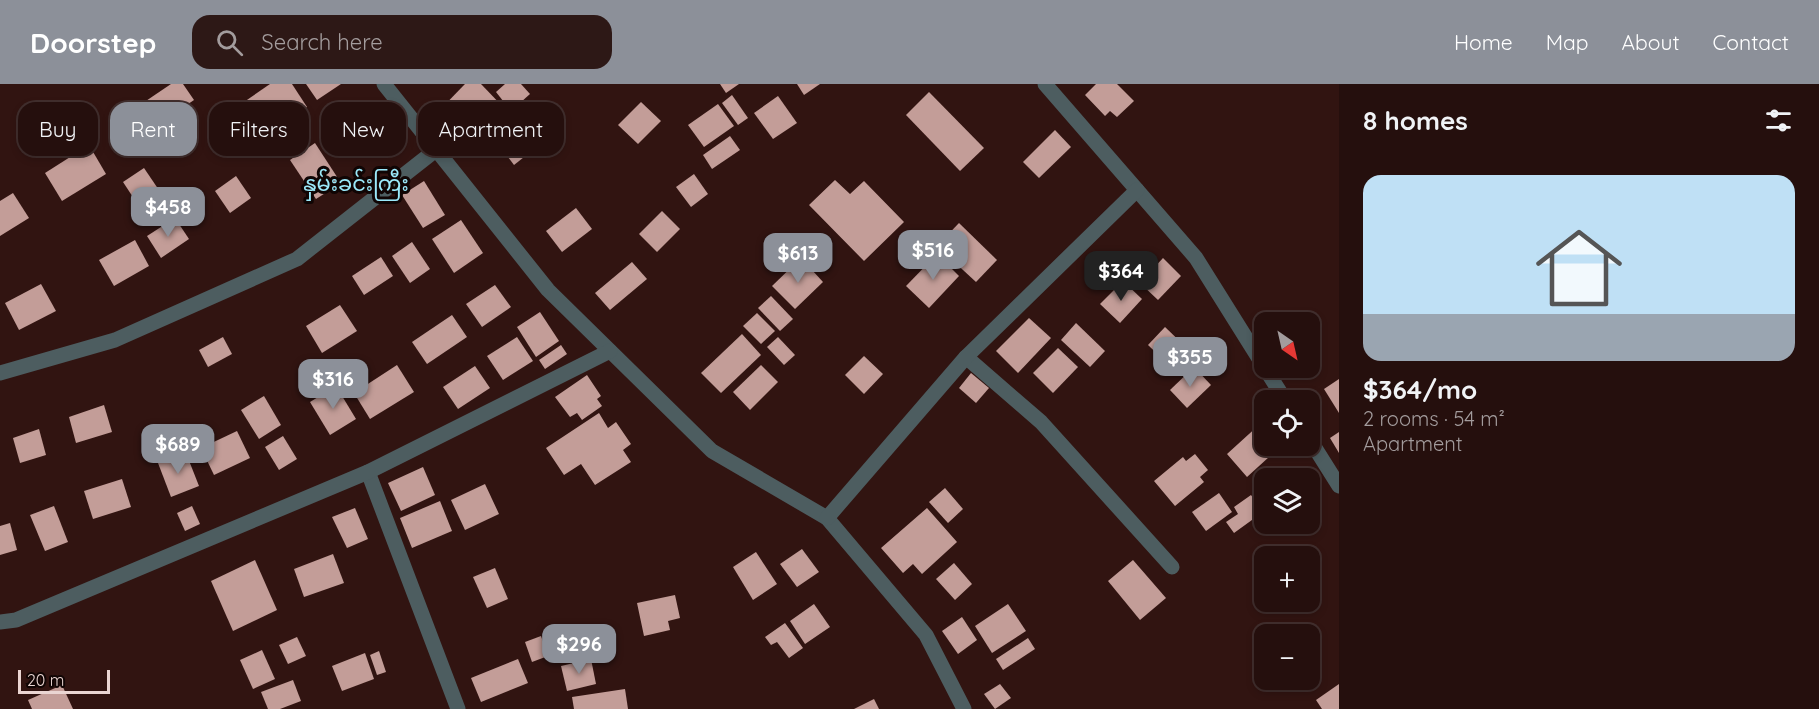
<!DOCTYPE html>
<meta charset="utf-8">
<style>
:root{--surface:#250f0d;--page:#2d1816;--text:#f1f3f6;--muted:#a39c9d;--line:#422f2e;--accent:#8c9099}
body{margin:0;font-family:Quicksand,"Noto Sans Myanmar",sans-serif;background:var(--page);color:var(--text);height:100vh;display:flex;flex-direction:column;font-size:22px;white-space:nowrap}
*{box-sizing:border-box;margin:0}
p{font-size:20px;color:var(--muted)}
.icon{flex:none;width:33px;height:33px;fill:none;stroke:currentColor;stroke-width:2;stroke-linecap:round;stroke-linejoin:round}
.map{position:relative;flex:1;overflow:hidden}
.details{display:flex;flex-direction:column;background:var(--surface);width:480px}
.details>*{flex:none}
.banner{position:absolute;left:18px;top:18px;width:570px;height:54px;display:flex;gap:12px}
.needle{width:39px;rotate:146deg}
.tools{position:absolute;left:1254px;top:228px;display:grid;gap:12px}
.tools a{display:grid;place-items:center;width:66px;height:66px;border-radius:12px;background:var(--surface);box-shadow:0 3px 9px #0003,0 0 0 2px var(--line);font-size:30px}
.scale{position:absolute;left:18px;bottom:15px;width:92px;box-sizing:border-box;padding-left:6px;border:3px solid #ead5d2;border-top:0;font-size:16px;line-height:21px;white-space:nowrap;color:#ead5d2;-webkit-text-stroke:4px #100504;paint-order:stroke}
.price{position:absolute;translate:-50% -51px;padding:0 14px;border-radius:12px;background:var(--accent);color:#fff;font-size:20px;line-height:39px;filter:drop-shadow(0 2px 3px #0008)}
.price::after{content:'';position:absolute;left:50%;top:36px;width:18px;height:14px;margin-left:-9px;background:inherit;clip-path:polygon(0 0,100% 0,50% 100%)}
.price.current{background:#222;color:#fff}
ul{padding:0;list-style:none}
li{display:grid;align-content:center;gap:12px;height:318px;padding:0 24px}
li span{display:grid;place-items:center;height:186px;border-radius:18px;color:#555}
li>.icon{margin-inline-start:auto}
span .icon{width:108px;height:108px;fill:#fffc;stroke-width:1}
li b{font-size:26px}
h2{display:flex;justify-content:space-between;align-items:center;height:72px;padding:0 24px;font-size:26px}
.chip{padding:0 21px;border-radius:18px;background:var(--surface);box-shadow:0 3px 9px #0003,0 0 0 2px var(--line);font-size:21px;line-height:54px}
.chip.current{background:var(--accent);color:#fff}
header{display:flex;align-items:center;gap:36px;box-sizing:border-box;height:84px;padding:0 30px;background:var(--accent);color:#fff}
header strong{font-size:28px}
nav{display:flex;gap:33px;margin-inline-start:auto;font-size:21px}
.search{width:420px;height:54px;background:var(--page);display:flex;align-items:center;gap:15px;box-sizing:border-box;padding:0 21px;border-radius:18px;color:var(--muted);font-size:22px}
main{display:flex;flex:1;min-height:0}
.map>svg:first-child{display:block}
.building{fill:#c39d98}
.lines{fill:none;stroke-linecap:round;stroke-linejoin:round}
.minor{stroke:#4d5d60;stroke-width:15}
.labels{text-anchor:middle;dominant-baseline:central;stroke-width:6;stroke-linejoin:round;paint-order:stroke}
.quarter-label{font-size:21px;fill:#9be9fa;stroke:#100504}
</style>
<header>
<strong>Doorstep</strong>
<div class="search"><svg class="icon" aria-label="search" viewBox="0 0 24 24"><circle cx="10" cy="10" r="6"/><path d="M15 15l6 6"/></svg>Search here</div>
<nav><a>Home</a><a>Map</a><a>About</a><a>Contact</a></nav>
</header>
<main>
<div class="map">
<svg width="1339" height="625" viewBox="0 0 1339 625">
<rect width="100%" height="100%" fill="#311411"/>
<g class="building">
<path d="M171,0H183L194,16L152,45L137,23Z"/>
<path d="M270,0H292L307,23L266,51L244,18Z"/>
<path d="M306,0H341L317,16Z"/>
<path d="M465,0H481L505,25L465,65L433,33Z"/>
<path d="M505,0H521L530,10L511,27L496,8Z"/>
<path d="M720,0H739L726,9Z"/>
<path d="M797,0H820L804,11Z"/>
<path d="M1096,0H1117L1134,17L1117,33L1110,27L1105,32L1085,11Z"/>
<path d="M929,8L984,64L960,87L906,31Z"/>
<path d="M732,11L748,34L738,41L722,19Z"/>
<path d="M778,12L797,39L773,55L754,29Z"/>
<path d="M641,18L661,37L638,60L618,41Z"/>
<path d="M718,20L734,42L704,63L688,41Z"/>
<path d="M526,46L538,62L514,81L502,65Z"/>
<path d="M1055,46L1071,63L1039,94L1023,78Z"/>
<path d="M730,52L740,66L712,85L703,71Z"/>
<path d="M315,59L341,99L316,115L290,76Z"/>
<path d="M89,61L106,90L62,117L45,89Z"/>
<path d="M144,84L167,118L146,133L123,98Z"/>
<path d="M694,90L708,110L691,123L676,103Z"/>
<path d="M236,92L251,114L230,129L215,107Z"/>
<path d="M835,96L850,110L864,97L904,138L864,177L809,121Z"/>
<path d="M424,97L445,131L423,144L402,111Z"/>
<path d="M13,109L29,134L0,152V117Z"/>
<path d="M576,124L592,145L562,168L546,147Z"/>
<path d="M662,127L680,145L657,168L639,150Z"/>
<path d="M175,134L189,155L161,174L147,152Z"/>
<path d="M461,136L483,169L454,189L432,155Z"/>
<path d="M959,139L997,176L976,198L937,162Z"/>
<path d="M135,156L149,182L114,202L99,176Z"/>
<path d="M412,158L430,185L410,199L392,172Z"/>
<path d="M937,170L959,192L929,224L906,202Z"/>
<path d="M381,173L393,192L364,211L352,192Z"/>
<path d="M801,174L823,198L795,225L772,202Z"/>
<path d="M1163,174L1181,192L1158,216L1140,199Z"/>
<path d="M632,178L647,195L610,226L595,209Z"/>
<path d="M1123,197L1142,215L1120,239L1100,220Z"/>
<path d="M41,200L56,227L19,246L5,219Z"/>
<path d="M495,201L511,223L482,243L466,220Z"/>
<path d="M771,212L793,235L780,247L758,224Z"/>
<path d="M340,221L357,247L322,269L306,242Z"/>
<path d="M540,228L559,257L536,273L517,243Z"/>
<path d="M757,229L775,247L761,260L743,242Z"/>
<path d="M452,231L467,253L427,280L412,258Z"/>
<path d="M1029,234L1051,254L1018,289L996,267Z"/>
<path d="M1076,239L1105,267L1090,283L1061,256Z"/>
<path d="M1165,243L1191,268L1174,286L1148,261Z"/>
<path d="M742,250L761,271L721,309L701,289Z"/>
<path d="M223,253L232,270L208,283L199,266Z"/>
<path d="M517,253L533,277L503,296L487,272Z"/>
<path d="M778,253L795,271L784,281L767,263Z"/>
<path d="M561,261L567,270L545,285L539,276Z"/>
<path d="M1058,264L1078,283L1053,309L1033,289Z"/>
<path d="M864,272L883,290L864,310L845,291Z"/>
<path d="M397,281L414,308L370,335L354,309Z"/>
<path d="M761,281L778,298L750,326L733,308Z"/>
<path d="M475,282L490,304L458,325L443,303Z"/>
<path d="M1194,283L1211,301L1187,324L1170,306Z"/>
<path d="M971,289L989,304L976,319L959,304Z"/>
<path d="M587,291L601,312L597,315L602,322L582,336L577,329L570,333L555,313Z"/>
<path d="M1339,295V329L1324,305Z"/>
<path d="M336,302L356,335L330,351L310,318Z"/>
<path d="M264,312L281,341L259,355L241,326Z"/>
<path d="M104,321L112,348L76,359L69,333Z"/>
<path d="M599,329L608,344L616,338L631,360L623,366L631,378L595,401L581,380L564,391L546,364Z"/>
<path d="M1260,340L1264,345V362L1280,363L1247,393L1227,370Z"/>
<path d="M39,345L46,371L20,379L13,354Z"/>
<path d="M237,347L250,374L214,391L201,364Z"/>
<path d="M1339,348V369L1330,354Z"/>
<path d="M283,352L297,375L279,386L265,363Z"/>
<path d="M186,369L199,402L171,413L158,379Z"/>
<path d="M1195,370L1208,386L1200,393L1204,398L1175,422L1154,397L1183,373L1186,377Z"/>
<path d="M423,383L435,411L401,427L388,399Z"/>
<path d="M122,395L131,423L93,435L84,407Z"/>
<path d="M485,400L499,430L465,446L451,416Z"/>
<path d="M945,404L963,425L948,439L929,418Z"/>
<path d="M1219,409L1232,428L1206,447L1192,428Z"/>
<path d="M1251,411L1263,428L1234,449L1226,438L1238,430L1234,423Z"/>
<path d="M440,417L452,447L412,464L400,434Z"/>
<path d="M54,422L68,458L45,467L30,431Z"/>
<path d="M192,422L200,440L185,447L177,429Z"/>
<path d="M355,424L368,455L347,464L332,433Z"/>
<path d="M927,424L957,458L922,490L913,480L903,489L881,464Z"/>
<path d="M10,439L17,466L0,471V442Z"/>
<path d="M802,465L819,488L797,503L780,480Z"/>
<path d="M756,468L777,500L753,516L733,483Z"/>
<path d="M333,470L344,499L304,513L294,485Z"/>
<path d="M255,476L277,526L233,547L211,497Z"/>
<path d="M1133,476L1166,514L1140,536L1108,497Z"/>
<path d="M954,479L972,500L955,516L936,495Z"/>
<path d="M495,484L508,515L487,524L473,493Z"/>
<path d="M675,511L680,534L668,537L670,546L644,552L637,519Z"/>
<path d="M814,520L830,543L805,560L790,537Z"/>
<path d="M1008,520L1026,547L992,569L975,542Z"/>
<path d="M962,533L977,556L958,570L942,547Z"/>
<path d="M785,539L803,564L789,574L777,558L771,561L765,553Z"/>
<path d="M600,540L607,562L587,568L580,547Z"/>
<path d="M541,552L548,572L532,578L525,558Z"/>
<path d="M297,553L306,572L288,580L279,561Z"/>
<path d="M1028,554L1035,565L1003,586L996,575Z"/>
<path d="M262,566L275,595L253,605L240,576Z"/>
<path d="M379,567L386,588L377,591L370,571Z"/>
<path d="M365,569L374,595L342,607L332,582Z"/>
<path d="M518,575L528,599L481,618L471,594Z"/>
<path d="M591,575L596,600L567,607L561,582Z"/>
<path d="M293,596L301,617L280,625H268L261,608Z"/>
<path d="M1000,600L1011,614L995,625L984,610Z"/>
<path d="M1339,600V625H1322L1316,616Z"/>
<path d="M62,601L73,625H32L28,616Z"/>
<path d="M625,605L628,625H574L572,613Z"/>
<path d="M874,615L879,625H854Z"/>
</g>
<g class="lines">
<g class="minor">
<path d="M384,0L548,206L712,367L827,434L926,551L964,625"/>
<path d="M1045,0L1196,174L1285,316"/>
<path d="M966,273L1041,338L1172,483"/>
<path d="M0,289L115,256L297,175L437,65"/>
<path d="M1310,356L1339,402"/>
<path d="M368,388L458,625"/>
<path d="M827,434L966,273L1137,106"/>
<path d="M0,538L16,536L368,388L610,267"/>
</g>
</g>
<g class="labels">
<g class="quarter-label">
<text x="356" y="99">နှမ်းခင်းကြီး</text>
</g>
</g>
</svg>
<div class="tools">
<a><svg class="needle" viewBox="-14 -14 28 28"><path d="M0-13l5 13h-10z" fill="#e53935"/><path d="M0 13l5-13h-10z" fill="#a39c9d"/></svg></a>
<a><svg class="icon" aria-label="locate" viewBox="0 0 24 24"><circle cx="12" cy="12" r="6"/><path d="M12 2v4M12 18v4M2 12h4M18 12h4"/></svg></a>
<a><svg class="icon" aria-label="layers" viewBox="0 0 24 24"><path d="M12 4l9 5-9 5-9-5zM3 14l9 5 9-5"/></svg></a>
<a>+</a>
<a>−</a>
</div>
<div class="scale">20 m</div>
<b class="price" style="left:168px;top:154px">$458</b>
<b class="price" style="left:933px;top:197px">$516</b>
<b class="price" style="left:798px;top:200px">$613</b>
<b class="price current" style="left:1121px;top:218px">$364</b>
<b class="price" style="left:1190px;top:304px">$355</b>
<b class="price" style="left:333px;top:326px">$316</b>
<b class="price" style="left:178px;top:391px">$689</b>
<b class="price" style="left:579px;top:591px">$296</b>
<div class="banner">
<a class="chip">Buy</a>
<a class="chip current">Rent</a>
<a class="chip">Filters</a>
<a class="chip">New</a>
<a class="chip">Apartment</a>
</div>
</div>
<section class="details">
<h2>8 homes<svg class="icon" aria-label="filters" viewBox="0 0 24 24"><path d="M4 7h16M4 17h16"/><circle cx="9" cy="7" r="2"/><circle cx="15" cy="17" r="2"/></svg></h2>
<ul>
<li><span style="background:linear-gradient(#bfe0f5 75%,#9aa5b1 0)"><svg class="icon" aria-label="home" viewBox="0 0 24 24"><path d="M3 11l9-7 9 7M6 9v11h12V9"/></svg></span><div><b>$364/mo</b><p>2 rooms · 54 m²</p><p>Apartment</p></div></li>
</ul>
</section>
</main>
